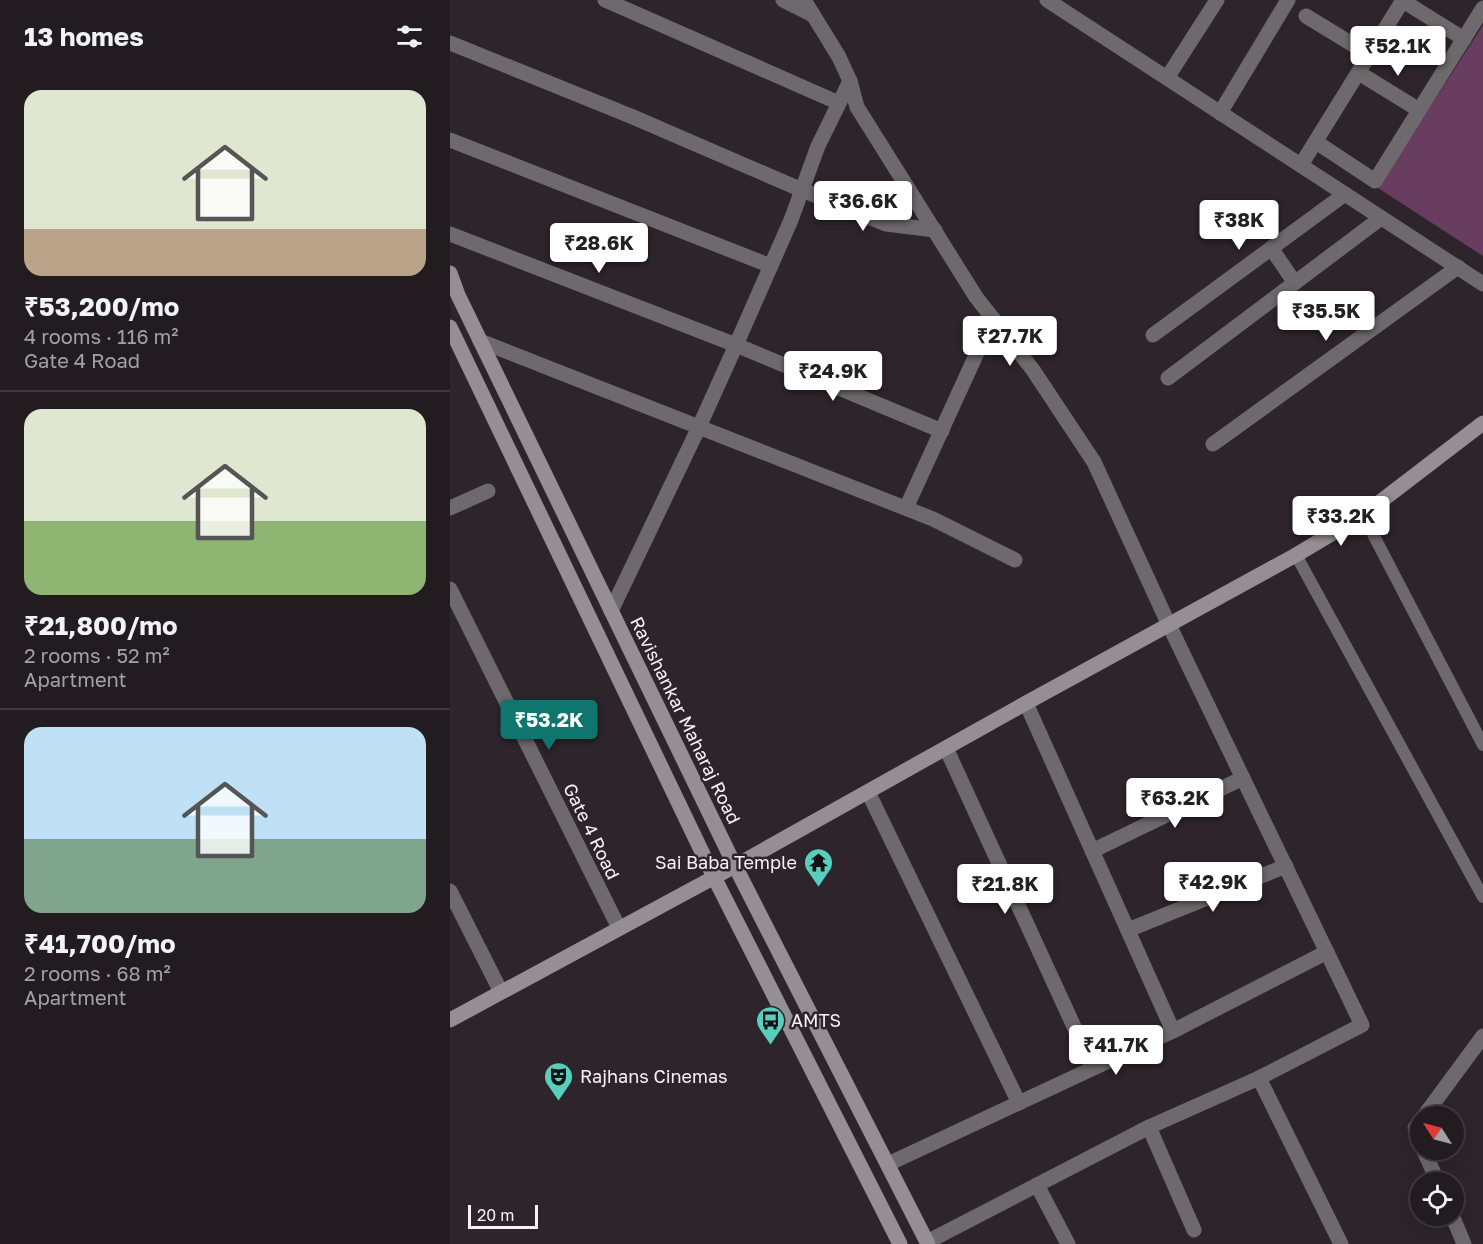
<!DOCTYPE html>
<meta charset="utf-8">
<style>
:root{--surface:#221c21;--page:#2e292e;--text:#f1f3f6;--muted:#a2a1a5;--line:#3f3a3f;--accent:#0f766e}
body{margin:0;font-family:"Golos Text",sans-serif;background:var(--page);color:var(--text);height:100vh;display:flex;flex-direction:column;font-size:22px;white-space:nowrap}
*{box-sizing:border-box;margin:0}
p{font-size:20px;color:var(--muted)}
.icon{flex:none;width:33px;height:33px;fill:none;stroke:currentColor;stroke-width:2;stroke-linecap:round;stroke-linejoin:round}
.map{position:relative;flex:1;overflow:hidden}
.panel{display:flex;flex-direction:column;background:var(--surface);width:450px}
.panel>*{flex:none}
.needle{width:39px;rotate:306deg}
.fabs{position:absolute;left:960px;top:1106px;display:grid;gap:12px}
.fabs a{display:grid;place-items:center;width:54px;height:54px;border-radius:50%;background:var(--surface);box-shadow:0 6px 24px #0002,0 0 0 2px var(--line);font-size:30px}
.scale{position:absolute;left:18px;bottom:15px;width:70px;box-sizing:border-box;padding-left:6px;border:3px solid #f7f1f5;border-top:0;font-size:16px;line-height:21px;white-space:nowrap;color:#f7f1f5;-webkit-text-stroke:4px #2e252c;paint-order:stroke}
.price{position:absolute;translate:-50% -51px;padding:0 14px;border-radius:6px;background:#fff;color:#222;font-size:20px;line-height:39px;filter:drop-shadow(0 2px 3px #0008)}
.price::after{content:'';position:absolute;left:50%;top:36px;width:18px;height:14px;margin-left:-9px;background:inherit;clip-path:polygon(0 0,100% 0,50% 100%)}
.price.selected{background:var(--accent);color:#fff}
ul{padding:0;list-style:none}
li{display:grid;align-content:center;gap:12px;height:318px;padding:0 24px}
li+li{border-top:2px solid var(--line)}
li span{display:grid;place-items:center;height:186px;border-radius:18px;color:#555}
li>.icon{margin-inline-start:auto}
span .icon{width:108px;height:108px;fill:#fffc;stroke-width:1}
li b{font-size:26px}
h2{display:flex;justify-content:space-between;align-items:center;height:72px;padding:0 24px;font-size:26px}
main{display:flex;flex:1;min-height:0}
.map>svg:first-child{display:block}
.green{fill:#693d60}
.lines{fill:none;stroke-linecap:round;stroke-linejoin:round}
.lane{stroke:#6e696c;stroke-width:12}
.street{stroke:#6e696c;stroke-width:15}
.secondary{stroke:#958e93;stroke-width:15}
.labels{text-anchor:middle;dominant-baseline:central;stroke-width:5;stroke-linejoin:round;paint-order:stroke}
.street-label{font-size:18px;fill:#f7f1f5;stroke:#2e252c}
.poi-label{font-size:18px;fill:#f7f1f5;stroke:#2e252c;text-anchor:start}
</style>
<main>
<section class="panel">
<h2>13 homes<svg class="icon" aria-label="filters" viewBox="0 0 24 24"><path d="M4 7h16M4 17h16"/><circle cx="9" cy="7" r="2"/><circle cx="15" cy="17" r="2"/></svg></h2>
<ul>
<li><span style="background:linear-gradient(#dfe7d0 75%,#b9a48a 0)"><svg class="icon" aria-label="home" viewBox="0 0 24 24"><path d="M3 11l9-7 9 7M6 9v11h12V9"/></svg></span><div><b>₹53,200/mo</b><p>4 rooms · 116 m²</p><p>Gate 4 Road</p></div></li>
<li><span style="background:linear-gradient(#dfe7d0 60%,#8fb573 0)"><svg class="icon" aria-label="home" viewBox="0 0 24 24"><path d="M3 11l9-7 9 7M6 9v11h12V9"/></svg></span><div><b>₹21,800/mo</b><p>2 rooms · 52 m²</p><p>Apartment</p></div></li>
<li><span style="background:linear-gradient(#bfe0f5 60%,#7fa58c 0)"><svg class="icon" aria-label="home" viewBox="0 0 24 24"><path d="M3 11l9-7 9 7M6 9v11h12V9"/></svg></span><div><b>₹41,700/mo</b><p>2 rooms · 68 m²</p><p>Apartment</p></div></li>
</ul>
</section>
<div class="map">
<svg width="1033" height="1244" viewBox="0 0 1033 1244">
<rect width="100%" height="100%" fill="#2e252c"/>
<path class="green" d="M1033,25V256L928,188Z"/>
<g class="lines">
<g class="lane">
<path d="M913,515L1033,745"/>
<path d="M846,555L1033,897"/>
</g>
<g class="street">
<path d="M155,0L389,103"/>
<path d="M333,0L363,15"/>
<path d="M354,0L389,57L400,81L407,107L526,297L583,370L644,462L719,625L912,1025L809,1078L699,1127"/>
<path d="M597,0L1033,284"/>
<path d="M953,1L1014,39"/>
<path d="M856,16L920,55"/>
<path d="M0,43L183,117L352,190L436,224L485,230"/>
<path d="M909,73L969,110"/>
<path d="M717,78L767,0"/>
<path d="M770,113L838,0"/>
<path d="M0,140L321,266"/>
<path d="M866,142L925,181L1033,8"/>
<path d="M851,165L953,0"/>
<path d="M0,234L286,345L492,431"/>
<path d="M821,248L845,283"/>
<path d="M703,335L895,194"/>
<path d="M30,341L483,519L565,560"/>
<path d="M718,378L931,218"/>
<path d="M763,444L1008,267"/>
<path d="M0,508L38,491"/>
<path d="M456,508L543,318"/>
<path d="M0,589L169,928"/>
<path d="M161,611L249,427L286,345L341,220L368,146L400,81"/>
<path d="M576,703L723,1031"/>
<path d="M496,748L643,1068"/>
<path d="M418,792L569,1103"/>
<path d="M642,851L793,778"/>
<path d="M0,891L51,992"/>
<path d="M678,930L836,866"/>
<path d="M809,1078L891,1244"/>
<path d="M974,1116L1033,1036"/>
<path d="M970,1120L965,1128L970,1142"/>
<path d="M973,1149L988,1182"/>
<path d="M438,1164L723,1031L877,952"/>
<path d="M587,1185L618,1244"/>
<path d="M1002,1215L1014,1244"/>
<path d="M477,1242L699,1127L744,1230"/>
</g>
<g class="secondary">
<path d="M0,273L8,295L285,866L478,1244"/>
<path d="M0,327L264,877L450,1244"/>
<path d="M0,1020L285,866L576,703L846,555L913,515L1033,423"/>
</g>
</g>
<defs>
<symbol id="temple-pin" viewBox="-11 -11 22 30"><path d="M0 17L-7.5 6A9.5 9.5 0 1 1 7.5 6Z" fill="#58cebf" stroke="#2e252c"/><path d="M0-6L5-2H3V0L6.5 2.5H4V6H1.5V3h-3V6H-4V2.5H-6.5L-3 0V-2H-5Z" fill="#111"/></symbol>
<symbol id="bus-pin" viewBox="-11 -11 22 30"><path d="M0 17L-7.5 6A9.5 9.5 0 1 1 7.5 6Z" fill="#58cebf" stroke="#2e252c"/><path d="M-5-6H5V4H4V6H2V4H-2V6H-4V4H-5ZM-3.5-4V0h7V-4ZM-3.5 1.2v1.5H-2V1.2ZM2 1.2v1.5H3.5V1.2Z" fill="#111"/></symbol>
<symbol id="theatre-pin" viewBox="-11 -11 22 30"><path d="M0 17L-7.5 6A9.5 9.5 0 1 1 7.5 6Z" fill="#58cebf" stroke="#2e252c"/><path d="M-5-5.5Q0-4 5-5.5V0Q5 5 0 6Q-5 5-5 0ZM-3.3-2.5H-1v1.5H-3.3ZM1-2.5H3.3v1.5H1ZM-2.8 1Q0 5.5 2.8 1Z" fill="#111"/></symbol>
</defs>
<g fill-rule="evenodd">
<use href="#temple-pin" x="352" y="846" width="33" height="45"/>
<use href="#bus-pin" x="304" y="1004" width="33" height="45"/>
<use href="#theatre-pin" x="92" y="1060" width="33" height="45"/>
</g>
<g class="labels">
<g class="street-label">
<text transform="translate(236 720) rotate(64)">Ravishankar Maharaj Road</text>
<text transform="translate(142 831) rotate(64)">Gate 4 Road</text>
</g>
<g class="poi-label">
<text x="347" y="862" text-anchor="end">Sai Baba Temple</text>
<text x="341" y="1020">AMTS</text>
<text x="130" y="1076">Rajhans Cinemas</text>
</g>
</g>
</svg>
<div class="fabs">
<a><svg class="needle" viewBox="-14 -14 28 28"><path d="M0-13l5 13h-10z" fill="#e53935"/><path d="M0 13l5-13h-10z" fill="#a2a1a5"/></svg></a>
<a><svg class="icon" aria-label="locate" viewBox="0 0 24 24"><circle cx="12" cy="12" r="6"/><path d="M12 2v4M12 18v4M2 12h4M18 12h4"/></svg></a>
</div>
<div class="scale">20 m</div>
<b class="price" style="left:948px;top:77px">₹52.1K</b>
<b class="price" style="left:413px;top:232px">₹36.6K</b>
<b class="price" style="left:789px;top:251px">₹38K</b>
<b class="price" style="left:149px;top:274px">₹28.6K</b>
<b class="price" style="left:876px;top:342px">₹35.5K</b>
<b class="price" style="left:560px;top:367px">₹27.7K</b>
<b class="price" style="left:383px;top:402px">₹24.9K</b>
<b class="price" style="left:891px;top:547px">₹33.2K</b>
<b class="price selected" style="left:99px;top:751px">₹53.2K</b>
<b class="price" style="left:725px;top:829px">₹63.2K</b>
<b class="price" style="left:763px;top:913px">₹42.9K</b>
<b class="price" style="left:555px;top:915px">₹21.8K</b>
<b class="price" style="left:666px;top:1076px">₹41.7K</b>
</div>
</main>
